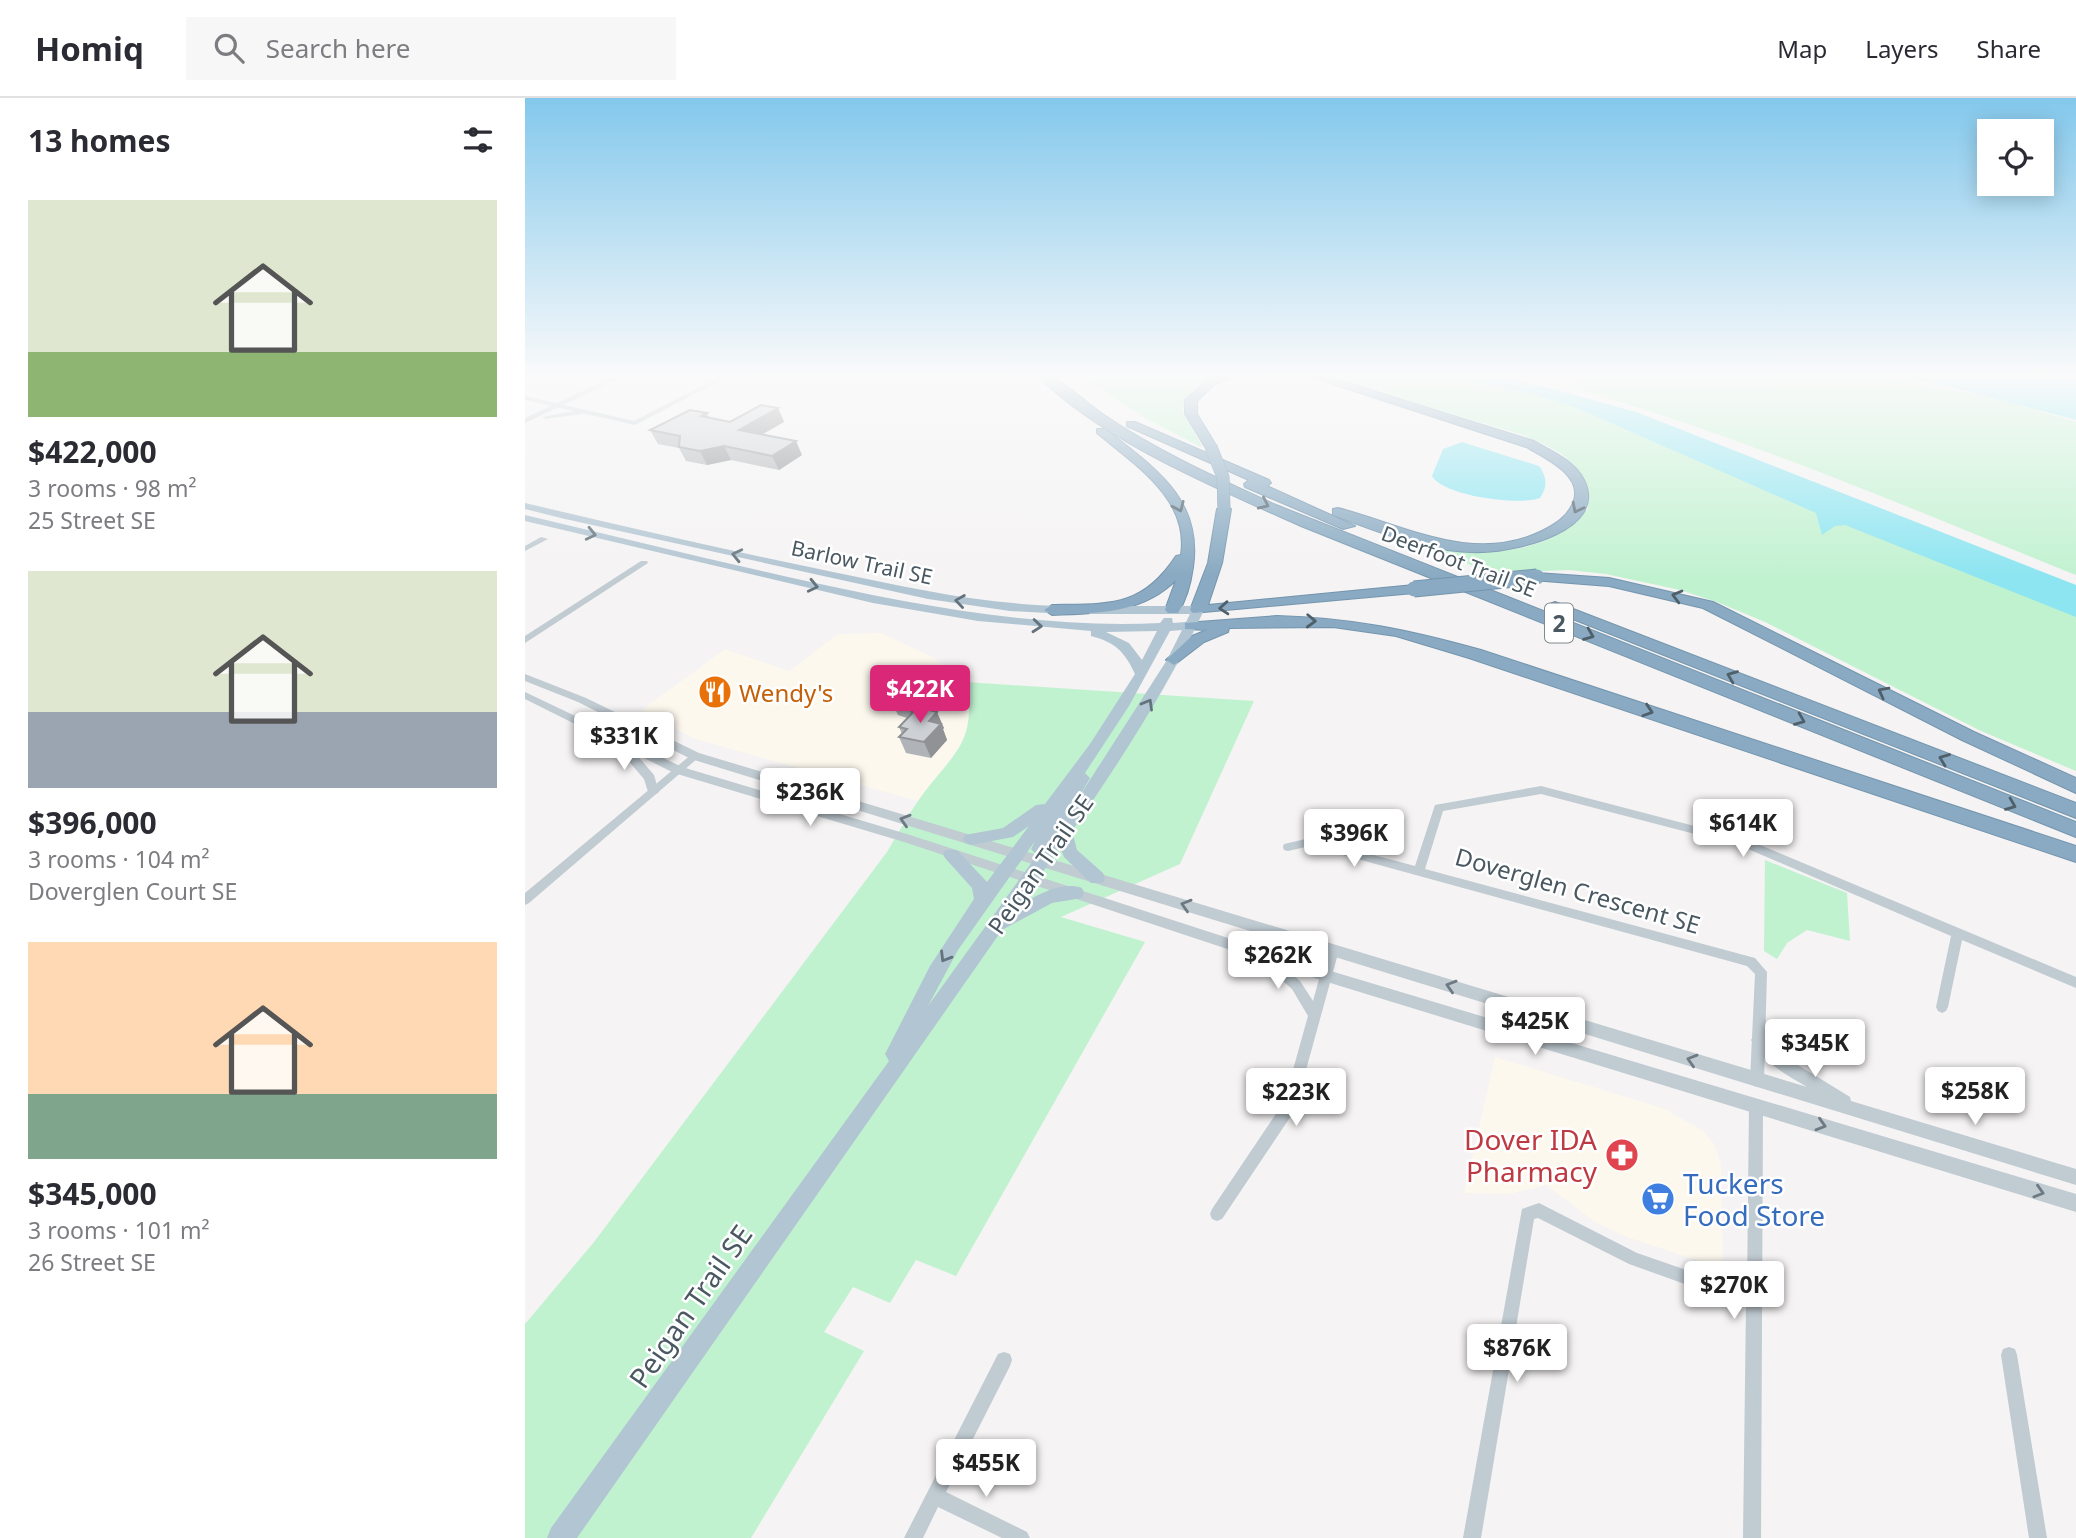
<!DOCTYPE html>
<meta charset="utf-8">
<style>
:root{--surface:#fff;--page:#f7f7f7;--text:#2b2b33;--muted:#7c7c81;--line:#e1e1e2;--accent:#db2777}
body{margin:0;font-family:"Noto Sans",sans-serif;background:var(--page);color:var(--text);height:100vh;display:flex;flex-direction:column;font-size:26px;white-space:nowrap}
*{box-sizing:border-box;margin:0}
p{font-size:23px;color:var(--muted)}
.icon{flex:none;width:38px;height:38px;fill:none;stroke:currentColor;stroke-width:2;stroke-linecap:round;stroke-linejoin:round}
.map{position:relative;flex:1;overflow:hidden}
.details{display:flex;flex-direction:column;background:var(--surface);width:525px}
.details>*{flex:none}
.fabs{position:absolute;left:1452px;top:21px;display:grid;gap:14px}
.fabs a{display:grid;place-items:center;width:77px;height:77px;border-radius:0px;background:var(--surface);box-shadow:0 4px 18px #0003;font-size:35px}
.price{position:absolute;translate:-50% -60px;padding:0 16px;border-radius:7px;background:#fff;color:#222;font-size:23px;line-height:46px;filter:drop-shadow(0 2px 4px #0008)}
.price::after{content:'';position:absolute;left:50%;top:42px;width:21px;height:16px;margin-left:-10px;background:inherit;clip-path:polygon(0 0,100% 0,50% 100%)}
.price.selected{background:var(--accent);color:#fff}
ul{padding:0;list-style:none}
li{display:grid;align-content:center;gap:14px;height:371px;padding:0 28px}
li span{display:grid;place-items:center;height:217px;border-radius:0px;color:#555}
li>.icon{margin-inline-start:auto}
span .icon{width:126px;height:126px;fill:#fffc;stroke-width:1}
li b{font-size:30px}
h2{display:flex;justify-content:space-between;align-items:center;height:84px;padding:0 28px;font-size:30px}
header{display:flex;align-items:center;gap:42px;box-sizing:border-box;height:98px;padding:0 35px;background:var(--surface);border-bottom:2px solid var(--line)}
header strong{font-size:33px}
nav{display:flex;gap:38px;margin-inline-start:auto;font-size:24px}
.search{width:490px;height:63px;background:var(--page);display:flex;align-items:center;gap:18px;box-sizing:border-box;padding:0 24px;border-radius:0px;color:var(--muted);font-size:26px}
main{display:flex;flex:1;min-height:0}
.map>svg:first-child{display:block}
.commercial{fill:#fdf8ee}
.green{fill:#c1f2d0}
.water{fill:#8de5f1}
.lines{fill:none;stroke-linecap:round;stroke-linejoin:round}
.motorway-casing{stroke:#7495ae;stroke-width:2}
.minor{fill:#c0cbd2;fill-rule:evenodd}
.tertiary{fill:#c0cbd2;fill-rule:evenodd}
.primary{fill:#b2c5d2;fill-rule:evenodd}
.motorway{fill:#89aac2;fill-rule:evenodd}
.rail-casing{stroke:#b5b9bd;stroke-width:3.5}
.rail{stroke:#fff;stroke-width:2;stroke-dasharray:6;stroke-linecap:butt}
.motorway-bridge-far1-casing{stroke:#7495ae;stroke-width:13;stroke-linecap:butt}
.motorway-bridge-casing{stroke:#7495ae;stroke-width:17;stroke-linecap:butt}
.motorway-bridge-far1{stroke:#89aac2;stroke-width:12}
.motorway-bridge{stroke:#89aac2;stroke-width:15}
.wall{fill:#b0b3b7}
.shaded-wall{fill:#909295}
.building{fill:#cdd0d5;stroke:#909295;stroke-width:2}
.oneway{stroke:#4f606b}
.oneway2{stroke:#63737d}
.oneway3{stroke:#6d7a83}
.labels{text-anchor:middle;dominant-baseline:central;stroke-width:5;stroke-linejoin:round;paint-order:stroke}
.far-street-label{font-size:21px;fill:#495861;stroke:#fff}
.shield{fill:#fff;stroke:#808a90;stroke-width:2}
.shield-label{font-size:23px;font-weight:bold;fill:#495861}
.food-label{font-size:24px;fill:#c56008;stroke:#fff;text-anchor:start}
.street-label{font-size:24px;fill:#495861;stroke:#fff}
.near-health-label{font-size:28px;fill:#be3a42;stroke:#fff;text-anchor:end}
.near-shop-label{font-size:28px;fill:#366cbe;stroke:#fff;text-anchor:start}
.near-street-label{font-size:28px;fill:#495861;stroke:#fff}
</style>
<header>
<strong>Homiq</strong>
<div class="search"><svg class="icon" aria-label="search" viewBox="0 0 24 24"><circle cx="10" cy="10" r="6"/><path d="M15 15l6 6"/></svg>Search here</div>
<nav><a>Map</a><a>Layers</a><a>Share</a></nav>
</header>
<main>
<section class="details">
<h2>13 homes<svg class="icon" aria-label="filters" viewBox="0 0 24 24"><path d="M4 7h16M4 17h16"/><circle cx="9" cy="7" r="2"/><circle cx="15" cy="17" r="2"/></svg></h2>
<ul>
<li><span style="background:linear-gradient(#dfe7d0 70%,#8fb573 0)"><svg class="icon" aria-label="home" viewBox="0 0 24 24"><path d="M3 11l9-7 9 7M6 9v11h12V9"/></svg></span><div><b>$422,000</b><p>3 rooms · 98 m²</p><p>25 Street SE</p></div></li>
<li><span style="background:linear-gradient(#dfe7d0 65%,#9aa5b1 0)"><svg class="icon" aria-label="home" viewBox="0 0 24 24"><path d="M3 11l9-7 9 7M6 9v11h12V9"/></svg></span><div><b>$396,000</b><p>3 rooms · 104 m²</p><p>Doverglen Court SE</p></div></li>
<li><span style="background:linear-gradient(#ffd9b3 70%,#7fa58c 0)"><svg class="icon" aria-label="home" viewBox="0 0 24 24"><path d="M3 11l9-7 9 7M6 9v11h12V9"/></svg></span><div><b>$345,000</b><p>3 rooms · 101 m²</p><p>26 Street SE</p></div></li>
</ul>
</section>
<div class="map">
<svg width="1551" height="1440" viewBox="0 0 1551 1440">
<rect width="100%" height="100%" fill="#f5f3f3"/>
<g class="commercial">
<path d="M356,535L409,560L441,584L446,612L440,642L393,703L170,641L117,612L200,551L264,573L313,536Z"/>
<path d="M970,959L1140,1011L1178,1033L1189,1046L1196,1066L1198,1171L1099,1138L1070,1124L1021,1087L984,1096L939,1095Z"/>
</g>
<g class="green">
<path d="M552,276H702C677,283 665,288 657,313L678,350L622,321Z"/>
<path d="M794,276H923L1035,301L1551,514V673L1456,633L1240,524L1192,504L1155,492L1081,476L1044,472L966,475L900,449C959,457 1021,460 1063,411C1062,364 1037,354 998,337Z"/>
<path d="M1053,276H1350L1477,302L1551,324V477C1384,410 1218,338 1045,289Z"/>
<path d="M441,584L729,603L655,766L536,819L620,844L431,1178L391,1162L365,1205L328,1189L299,1234L339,1253L226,1440H0V1226L69,1144L362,754C372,737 382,719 393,703C426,656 453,648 441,584Z"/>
<path d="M1240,762L1322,795L1325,843L1282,832L1262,845L1252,861L1239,853Z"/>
</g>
<g class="water">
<path d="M912,276H962L1025,290L1114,315L1551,487V519L1320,427L1310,428L1297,437L1291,415L1052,310L1011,297Z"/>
<path d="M1363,276H1521L1551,282V322L1429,290Z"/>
<path d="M937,344L1014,368C1022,379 1023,388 1015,400C994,408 918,398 907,378L918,351Z"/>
</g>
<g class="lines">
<defs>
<g id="motorway">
<path d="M511,276C534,276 559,304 579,317C632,353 692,380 751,407L1551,724V739L776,428C691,390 577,343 511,276Z"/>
<path d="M699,276H717L690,286L672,303V316L692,349L686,353L682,352L660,316V302L682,282Z"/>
<path d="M777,276H794L1009,343C1026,353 1050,363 1059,382C1084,433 991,453 958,454C907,456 856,435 808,417V411L813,410C879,427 948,467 1017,433C1031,426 1042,419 1048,405C1060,378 1019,359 1001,349Z"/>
<path d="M602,324H610L744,382L746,385L742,388L830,428L818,431L720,389L719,386L724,382L602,328Z"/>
<path d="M572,331H580C628,369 678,400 668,469C666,484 661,502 653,515H643L640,512L651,482C617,516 572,515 527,517L519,512L527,507C584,506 617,510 651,458L656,457C665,401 609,366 572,335Z"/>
<path d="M699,407L706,411L697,465L683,507L889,487L896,491L889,495L668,515L665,512L683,465L692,411Z"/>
<path d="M1012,475L1084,480L1188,504L1449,634L1551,680V695L1437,642L1178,510L1084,488L1007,482L1005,479Z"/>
<path d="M1030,504L1551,705V720L1025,512V506Z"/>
<path d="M752,518C827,520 884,532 956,552L1551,748V764L944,560L871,538L808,529L704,530L703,534L679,544L649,567L641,562L667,538L682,532L660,531V525Z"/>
</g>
</defs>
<use href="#motorway" class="motorway-casing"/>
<g class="minor">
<path d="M200,276H208L110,327L0,302V298L109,323Z"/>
<path d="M371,276H386L405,281L402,283Z"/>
<path d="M16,439L23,441L0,453V448Z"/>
<path d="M116,463H122L123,465L0,545V538Z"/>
<path d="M170,655L173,656L175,658L173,660L4,805L0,807V795L167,656Z"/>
<path d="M1016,688L1223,742L1551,879V890L1437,842L1423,909L1421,913L1417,915L1413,913L1411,909L1426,838L1216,748L1016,696L918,713L900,771L1230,860L1242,874L1239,983L1237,987L1232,989L1227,987L1225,983L1230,876L1222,868L785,748L763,753L759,752L758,749L759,746L785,740L890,768L910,707Z"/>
<path d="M808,847L812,848L814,852L770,1012L697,1121L692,1123L687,1121L685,1116L687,1111L759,1004L783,918L767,891L731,860L729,856L731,852L735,851L739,852L775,883L788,903L802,852L804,848Z"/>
<path d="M1231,1001L1236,1002L1238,1007L1236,1440H1218L1221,1208L1104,1166L1013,1120L1009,1121L956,1440H938L997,1111L1014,1105L1112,1155L1222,1193L1224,1007L1226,1002Z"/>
<path d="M1484,1249L1490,1251L1492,1257L1522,1440H1504L1476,1257L1478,1251Z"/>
<path d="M479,1254L485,1256L487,1262L485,1268L421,1394L502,1434L505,1440H477L413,1409L398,1440H379L473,1256Z"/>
</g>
<g class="tertiary">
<path d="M94,276H104L0,325V320Z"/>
<path d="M54,312H57V316L21,321L17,319Z"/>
<path d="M0,576L61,600L174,655L1282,989C1262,977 1237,964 1226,942L1229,937L1234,935L1239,937L1260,959L1325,999L1326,1003L1551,1071V1087L166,661L53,604L0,583Z"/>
<path d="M0,594L157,669L385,737L799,871L1551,1096V1114L799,883L379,744L149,675L111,656L129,677L134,694L128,698L124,697L119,681L95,653L94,648L0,601Z"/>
</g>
<g class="primary">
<path d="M0,405C102,429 205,453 308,474C385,490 461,507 540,508L546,512L540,516L485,513L403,501L40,421L0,411Z"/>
<path d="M0,417C88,438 175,459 263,479C385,506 510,531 635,525L639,520H647L648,525L661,524L665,516H565L559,512L565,508H673L679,512C643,590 596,662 547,733L552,752L578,775L580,780L578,785H566L539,759L535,749L495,807C513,797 536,783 557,790L559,795L557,800L527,805L477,832L52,1440H22L26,1430L364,963L360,956L405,868L449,801L447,790L420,760L418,756L420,752H432L462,784L504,728L488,739L446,747L440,745L438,741L440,737L478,730L511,707L520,706L565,646L610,576C600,554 590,544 566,538V533L453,523L348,505L0,423ZM657,532L642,562L552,702L565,680L560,675L604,608L645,533ZM632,533L617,562L604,545L581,534ZM510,743L506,751L512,757L403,908L433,852Z"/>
</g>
<use href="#motorway" class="motorway"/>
<defs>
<path id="rail" d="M1543,276L1551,278"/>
</defs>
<use href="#rail" class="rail-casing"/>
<use href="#rail" class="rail"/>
<defs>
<path id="motorway-bridge-far1" d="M686,349L698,379L699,411"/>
<path id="motorway-bridge" d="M889,491L1012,479"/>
</defs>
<use href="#motorway-bridge-far1" class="motorway-bridge-far1-casing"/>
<use href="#motorway-bridge" class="motorway-bridge-casing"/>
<use href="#motorway-bridge-far1" class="motorway-bridge-far1"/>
<use href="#motorway-bridge" class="motorway-bridge"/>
</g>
<g class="wall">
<path d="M253,310L259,324L237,336L277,357L254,372L206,362L182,367L161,363L154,350L133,346L125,332L182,315L184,319L205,324Z"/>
<path d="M406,582L412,598L400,610L419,630L418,631L422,642L406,660L381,655L374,639L377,636L374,629L382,620L373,617L365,601Z"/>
</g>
<g class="shaded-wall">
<path d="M253,310L259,324L220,346L214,332Z"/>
<path d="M271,343L277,357L254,372L247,358Z"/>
<path d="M199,348L206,362L182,367L175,353Z"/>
<path d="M406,582L412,598L389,622L382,606Z"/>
<path d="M412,614L419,630L418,631L422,642L406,660L399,644L404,623Z"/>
</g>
<g class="building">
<path d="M236,307L253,310L214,332L271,343L247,358L199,348L175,353L154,349L155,338L125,332L165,312L182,315L176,318L205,324Z"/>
<path d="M390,578L406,582L382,606L365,601Z"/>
<path d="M393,609L412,614L404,623L416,626L399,644L374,639L382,631L374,629Z"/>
</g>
<defs><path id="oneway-chevron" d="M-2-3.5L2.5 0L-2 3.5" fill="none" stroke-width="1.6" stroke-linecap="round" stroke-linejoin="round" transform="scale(1.75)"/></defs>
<g class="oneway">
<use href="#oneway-chevron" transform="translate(739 406) rotate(25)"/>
<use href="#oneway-chevron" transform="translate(654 409) rotate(66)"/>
<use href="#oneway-chevron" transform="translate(1052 410) rotate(117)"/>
<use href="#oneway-chevron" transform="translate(1152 498) rotate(-165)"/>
<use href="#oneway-chevron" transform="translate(699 510) rotate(176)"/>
<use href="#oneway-chevron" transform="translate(786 523) rotate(2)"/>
<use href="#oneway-chevron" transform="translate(1064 537) rotate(22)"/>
<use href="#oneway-chevron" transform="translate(1207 578) rotate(-158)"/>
<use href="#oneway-chevron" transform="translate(1358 594) rotate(-152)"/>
<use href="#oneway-chevron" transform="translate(1123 613) rotate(18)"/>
<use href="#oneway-chevron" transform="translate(1275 622) rotate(22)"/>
<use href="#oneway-chevron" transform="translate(1419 661) rotate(-159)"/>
<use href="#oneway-chevron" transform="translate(1486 707) rotate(22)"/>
</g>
<g class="oneway2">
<use href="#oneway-chevron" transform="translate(66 436) rotate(13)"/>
<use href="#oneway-chevron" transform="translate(212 457) rotate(-167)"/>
<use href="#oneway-chevron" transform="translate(288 488) rotate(13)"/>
<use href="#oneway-chevron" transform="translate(435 503) rotate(-172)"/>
<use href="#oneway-chevron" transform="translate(512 528) rotate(5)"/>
<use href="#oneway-chevron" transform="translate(623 606) rotate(-60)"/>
<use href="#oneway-chevron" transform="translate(420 859) rotate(121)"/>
</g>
<g class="oneway3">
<use href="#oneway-chevron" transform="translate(380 722) rotate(-163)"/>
<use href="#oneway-chevron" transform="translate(661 807) rotate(-163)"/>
<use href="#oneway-chevron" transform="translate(926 888) rotate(-163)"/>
<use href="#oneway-chevron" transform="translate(1167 962) rotate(-163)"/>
<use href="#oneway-chevron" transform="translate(1296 1027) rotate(17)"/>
<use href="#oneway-chevron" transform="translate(1514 1094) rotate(17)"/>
</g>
<linearGradient id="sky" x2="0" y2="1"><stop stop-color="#83c8ec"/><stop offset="0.58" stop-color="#fafafa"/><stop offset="1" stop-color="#fafafa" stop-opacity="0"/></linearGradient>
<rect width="1551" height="478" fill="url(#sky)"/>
<defs>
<symbol id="restaurant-disc" viewBox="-11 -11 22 22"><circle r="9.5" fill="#e8710a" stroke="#fff"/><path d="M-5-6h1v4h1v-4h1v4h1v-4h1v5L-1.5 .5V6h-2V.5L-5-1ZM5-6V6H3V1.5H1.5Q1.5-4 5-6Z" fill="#fff"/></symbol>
<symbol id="pharmacy-disc" viewBox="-11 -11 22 22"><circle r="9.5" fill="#e0444e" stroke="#fff"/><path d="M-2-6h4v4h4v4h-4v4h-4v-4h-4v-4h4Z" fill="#fff"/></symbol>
<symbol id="supermarket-disc" viewBox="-11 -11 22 22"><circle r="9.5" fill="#3f7fe0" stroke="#fff"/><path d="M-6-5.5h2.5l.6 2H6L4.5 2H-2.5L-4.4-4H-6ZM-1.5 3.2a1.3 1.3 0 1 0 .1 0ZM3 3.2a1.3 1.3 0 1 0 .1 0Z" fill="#fff"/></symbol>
</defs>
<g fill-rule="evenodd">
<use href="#restaurant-disc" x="171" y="575" width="38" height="38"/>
<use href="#pharmacy-disc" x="1078" y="1038" width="38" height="38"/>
<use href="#supermarket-disc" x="1114" y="1082" width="38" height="38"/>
</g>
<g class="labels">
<g class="far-street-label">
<text transform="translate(934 463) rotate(21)">Deerfoot Trail SE</text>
<text transform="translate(337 464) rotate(12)">Barlow Trail SE</text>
</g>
<rect class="shield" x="1020" y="505.5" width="28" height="39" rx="5"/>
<g class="shield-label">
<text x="1034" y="525">2</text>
</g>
<g class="food-label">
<text x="214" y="594">Wendy's</text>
</g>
<g class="street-label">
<text transform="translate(515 766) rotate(-55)">Peigan Trail SE</text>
<text transform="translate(1053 792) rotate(16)">Doverglen Crescent SE</text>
</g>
<g class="near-health-label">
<text x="1072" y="1041">Dover IDA<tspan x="1072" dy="32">Pharmacy</tspan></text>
</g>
<g class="near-shop-label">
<text x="1158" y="1085">Tuckers<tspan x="1158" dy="32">Food Store</tspan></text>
</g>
<g class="near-street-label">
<text transform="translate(165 1208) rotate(-55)">Peigan Trail SE</text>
</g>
</g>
</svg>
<div class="fabs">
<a><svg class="icon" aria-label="locate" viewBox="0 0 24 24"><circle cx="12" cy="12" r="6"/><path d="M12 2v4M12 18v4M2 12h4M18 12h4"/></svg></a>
</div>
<b class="price selected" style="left:395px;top:627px">$422K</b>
<b class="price" style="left:99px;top:674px">$331K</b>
<b class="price" style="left:285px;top:730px">$236K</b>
<b class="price" style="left:1218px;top:761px">$614K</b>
<b class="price" style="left:829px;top:771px">$396K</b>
<b class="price" style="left:753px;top:893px">$262K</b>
<b class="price" style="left:1010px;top:959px">$425K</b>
<b class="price" style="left:1290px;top:981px">$345K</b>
<b class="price" style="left:1450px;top:1029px">$258K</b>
<b class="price" style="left:771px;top:1030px">$223K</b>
<b class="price" style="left:1209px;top:1223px">$270K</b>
<b class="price" style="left:992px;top:1286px">$876K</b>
<b class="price" style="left:461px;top:1401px">$455K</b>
</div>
</main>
